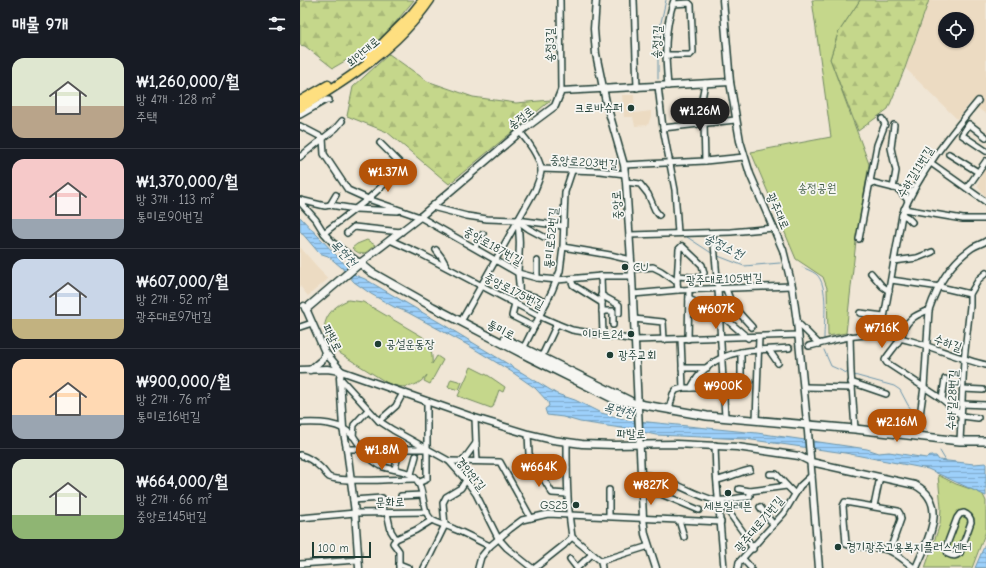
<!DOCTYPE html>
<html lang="ko">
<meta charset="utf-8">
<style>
:root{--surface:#171b24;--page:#20242c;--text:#f1f3f6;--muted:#9ea1a6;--line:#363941;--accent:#b45309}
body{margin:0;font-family:"Comic Neue","Poor Story",sans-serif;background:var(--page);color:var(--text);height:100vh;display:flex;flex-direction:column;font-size:15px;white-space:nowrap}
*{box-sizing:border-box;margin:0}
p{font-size:13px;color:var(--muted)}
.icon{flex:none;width:22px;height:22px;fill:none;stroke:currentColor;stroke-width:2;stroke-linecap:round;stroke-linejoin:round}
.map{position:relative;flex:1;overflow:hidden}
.sheet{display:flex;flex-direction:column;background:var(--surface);width:300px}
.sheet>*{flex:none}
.controls{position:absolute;left:638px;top:12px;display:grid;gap:8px}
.controls a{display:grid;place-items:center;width:36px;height:36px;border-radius:50%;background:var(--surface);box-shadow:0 1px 3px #0004;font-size:20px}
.scale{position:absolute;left:12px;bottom:10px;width:59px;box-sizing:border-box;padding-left:4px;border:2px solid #1f3d34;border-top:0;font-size:11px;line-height:14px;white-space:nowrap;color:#1f3d34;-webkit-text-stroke:3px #f6f6f2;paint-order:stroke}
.price{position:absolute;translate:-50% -34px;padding:0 9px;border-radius:14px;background:var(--accent);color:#fff;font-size:13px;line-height:26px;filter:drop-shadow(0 1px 2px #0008)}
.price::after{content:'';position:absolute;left:50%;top:24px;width:12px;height:9px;margin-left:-6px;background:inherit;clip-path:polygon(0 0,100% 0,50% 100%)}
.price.selected{background:#222;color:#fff}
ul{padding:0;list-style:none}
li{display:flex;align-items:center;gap:12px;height:100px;padding:0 12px}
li+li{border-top:1px solid var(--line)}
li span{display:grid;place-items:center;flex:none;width:112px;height:80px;border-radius:12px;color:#555}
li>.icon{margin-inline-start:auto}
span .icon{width:48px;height:48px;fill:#fffc;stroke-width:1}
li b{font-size:17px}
h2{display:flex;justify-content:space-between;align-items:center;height:48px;padding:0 12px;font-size:17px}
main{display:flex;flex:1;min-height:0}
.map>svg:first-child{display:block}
.built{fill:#ecdbc2;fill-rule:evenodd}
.forest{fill:url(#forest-firs);stroke:#728a60}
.park{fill:#c5d78b;stroke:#728a60}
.water{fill:url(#water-rules);stroke:#6b95ab}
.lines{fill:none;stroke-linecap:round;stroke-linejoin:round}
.stream{stroke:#6b95ab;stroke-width:1}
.minor-tunnel{stroke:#c6c4b6;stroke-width:5;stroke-dasharray:5 2.5;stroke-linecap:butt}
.minor-casing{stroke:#1f3d34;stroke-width:8}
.tertiary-casing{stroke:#1f3d34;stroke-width:9}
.secondary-casing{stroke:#1f3d34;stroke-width:10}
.primary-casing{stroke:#1f3d34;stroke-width:11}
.minor{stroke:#f6f6f2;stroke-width:5}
.tertiary{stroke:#f6f6f2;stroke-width:6}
.secondary{stroke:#f6f6f2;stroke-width:7}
.primary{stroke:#fedf80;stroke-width:8}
.poi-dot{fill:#1f3d34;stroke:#f6f6f2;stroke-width:1.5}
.labels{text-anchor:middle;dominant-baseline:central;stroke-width:3.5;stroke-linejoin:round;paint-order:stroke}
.street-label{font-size:12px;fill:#1f3d34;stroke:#f6f6f2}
.poi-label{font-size:12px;fill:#1f3d34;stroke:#f6f6f2;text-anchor:start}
.park-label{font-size:12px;fill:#405c45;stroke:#f6f6f2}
.water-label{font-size:13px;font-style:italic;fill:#385a5c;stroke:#f6f6f2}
</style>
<main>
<section class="sheet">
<h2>매물 9개<svg class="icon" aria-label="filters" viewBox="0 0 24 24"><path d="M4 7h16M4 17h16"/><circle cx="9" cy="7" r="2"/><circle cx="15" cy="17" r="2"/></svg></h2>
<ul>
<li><span style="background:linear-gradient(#dfe7d0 60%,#b9a48a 0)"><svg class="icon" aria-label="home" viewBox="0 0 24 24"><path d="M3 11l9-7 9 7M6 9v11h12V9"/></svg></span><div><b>₩1,260,000/월</b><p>방 4개 · 128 m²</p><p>주택</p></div></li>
<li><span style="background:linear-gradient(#f6c9c9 75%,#9aa5b1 0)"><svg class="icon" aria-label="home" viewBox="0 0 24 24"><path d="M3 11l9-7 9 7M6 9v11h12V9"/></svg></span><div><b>₩1,370,000/월</b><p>방 3개 · 113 m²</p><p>통미로90번길</p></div></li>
<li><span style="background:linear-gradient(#c9d6e8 75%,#c2b280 0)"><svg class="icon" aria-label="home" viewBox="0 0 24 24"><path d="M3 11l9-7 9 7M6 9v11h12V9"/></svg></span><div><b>₩607,000/월</b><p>방 2개 · 52 m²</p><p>광주대로97번길</p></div></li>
<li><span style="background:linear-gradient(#ffd9b3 70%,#9aa5b1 0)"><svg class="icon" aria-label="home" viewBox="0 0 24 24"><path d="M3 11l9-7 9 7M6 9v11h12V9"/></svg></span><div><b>₩900,000/월</b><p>방 2개 · 76 m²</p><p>통미로16번길</p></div></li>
<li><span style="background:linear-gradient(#dfe7d0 70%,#8fb573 0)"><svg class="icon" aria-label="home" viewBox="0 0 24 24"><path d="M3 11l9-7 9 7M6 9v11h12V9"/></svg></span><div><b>₩664,000/월</b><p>방 2개 · 66 m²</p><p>중앙로145번길</p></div></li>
</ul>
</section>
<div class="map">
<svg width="686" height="568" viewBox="0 0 686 568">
<defs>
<pattern id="forest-firs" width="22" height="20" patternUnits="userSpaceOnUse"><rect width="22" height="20" fill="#c5d78b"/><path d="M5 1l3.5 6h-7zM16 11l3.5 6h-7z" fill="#a9b979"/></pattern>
<pattern id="water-rules" width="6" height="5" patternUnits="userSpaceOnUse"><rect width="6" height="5" fill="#9dd0fa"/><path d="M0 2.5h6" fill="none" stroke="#7faacb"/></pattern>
</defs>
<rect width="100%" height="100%" fill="#f0e6d6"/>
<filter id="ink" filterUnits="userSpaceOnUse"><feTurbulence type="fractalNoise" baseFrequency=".025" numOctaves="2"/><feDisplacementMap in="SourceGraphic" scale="8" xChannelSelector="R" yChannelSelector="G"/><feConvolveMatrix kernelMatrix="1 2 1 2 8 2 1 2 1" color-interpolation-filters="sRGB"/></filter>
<g filter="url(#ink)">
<g class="built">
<path d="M629,0H686V114L670,103L657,119L605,68ZM645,19H667V41H645Z"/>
<path d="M322,95H334L335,113L351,111V116L348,125L335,126L333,117H324Z"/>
<path d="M686,168V197L678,186L681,175Z"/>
<path d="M0,247L28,279L8,296L0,286Z"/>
</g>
<g class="forest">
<path d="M0,0H114L81,40L33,68L5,46L0,45Z"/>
<path d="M560,0H629L605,68L588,109L558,131L530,59L538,33Z"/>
<path d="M89,54L127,81L173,97L216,103L251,100L149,184L87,132L47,116L53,87Z"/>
</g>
<g class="park">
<path d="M512,0H560L538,33L530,59L569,164L556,241L546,333L528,336L527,288L523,277L496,259L451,152L531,137Z"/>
<path d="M67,240L75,245C65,253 63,258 52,248L57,244Z"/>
<path d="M48,300L63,302L123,337C130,345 133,353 132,364L137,356L143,360L130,384L124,381L127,375C117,388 104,389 89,384L33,349C16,329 26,309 48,300Z"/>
<path d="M171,367L189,376L205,387L203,392L199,390L193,407L191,408L158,396Z"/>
<path d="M151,379L162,382L159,390L148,387Z"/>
<path d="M638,475L656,484L682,493L686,501V531L672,568H625L640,524L641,508Z"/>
</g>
<g class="water">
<path d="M0,217L55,275L65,279L144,325L257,394L275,400L301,413L328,420L457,433L567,449L579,453L589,452L626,458L631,456H636L639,460L674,464L686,463V496L628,469L545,453L445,439L356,435L328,429L280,422L263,417L247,415L245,409L249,406L248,402L235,388L212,372L166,344L107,312L94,307L71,294L54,282L41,267L28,256L19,253L7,239L0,231Z"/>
<path d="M686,542V568H675Z"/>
</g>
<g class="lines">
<g class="stream">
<path d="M358,79V36L366,0"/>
<path d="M387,237L413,254"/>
<path d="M418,256L444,266L480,263"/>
<path d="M502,267C506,269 512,271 516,274C529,284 524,322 524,338"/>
<path d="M524,350L531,366L549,374"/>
<path d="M554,375L594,386L600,390L608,405L617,417"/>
<path d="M623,425L627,431"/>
<path d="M640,451L646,461"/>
</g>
<path class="minor-tunnel" d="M489,348L509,346"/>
<defs>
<g id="minor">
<path d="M260,0L261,91"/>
<path d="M334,0L337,88"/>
<path d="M366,55H390L393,52L391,5L389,3L373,4"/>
<path d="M405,83L402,99V110L404,123L405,161"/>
<path d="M358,86L363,128L375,190L378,233"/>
<path d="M368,86C365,53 364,31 374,0"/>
<path d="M0,115L26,100H29"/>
<path d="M0,126L23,138L24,154L48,190L68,199L120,217L218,273L237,278L257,280L301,276H332"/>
<path d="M363,128L435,120"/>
<path d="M686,137L669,124L662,135L686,151"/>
<path d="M649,154L678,172"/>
<path d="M0,157L36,128L42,121"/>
<path d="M631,163L686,202"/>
<path d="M324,165L405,161L444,157"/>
<path d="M241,169L300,171L325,174"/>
<path d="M326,182L340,184L348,194L355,210L359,215"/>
<path d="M570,182L598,189L612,191"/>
<path d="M593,188L596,171L591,148L594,125"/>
<path d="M667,188L686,161"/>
<path d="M598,189L608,200"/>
<path d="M0,200L25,206L30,205L55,209L98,211"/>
<path d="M0,202L16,220L24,233L32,242L60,263"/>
<path d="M30,205L36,195"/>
<path d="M132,207L167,216L187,219L217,220L263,226"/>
<path d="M604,209L663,219H686"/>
<path d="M602,215L607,217L612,222"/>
<path d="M217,220C221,237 219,253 218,271C218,279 220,285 219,293L235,297L246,303"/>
<path d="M218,221L229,229L244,237"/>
<path d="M24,233L68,199L102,168L101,164L80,143"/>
<path d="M47,233L54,227L101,232"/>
<path d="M413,233L418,289L425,417"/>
<path d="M330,235L431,232L474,228"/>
<path d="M559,239L577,145L585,124L582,119"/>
<path d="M90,240L121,254L239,316L257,324L272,330L335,340L498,335"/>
<path d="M175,247L183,234"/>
<path d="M263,247L310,255L331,260"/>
<path d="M136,250L142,258L147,267"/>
<path d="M594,261L617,258L632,252"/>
<path d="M332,269L353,267L361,271L377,282"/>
<path d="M571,273L582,286L589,291"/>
<path d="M301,276L303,335"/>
<path d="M378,276L401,278L404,273L402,265L382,246L379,249L377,282L378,290"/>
<path d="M237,278V261"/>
<path d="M271,279L273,285L302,303"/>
<path d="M591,280L640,287L670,294"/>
<path d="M426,289C431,306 440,314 452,327"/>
<path d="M333,294L378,290L492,286"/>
<path d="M301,295L319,305V313"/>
<path d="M389,299L419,313L448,338"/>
<path d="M215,303L212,316L234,327"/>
<path d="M629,310C618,314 609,318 604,329C603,332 602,336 600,339C596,346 590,352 585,360L587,363L642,399L662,416L678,418"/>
<path d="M302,311H313V325"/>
<path d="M560,313L584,316"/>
<path d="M163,318L235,190C237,184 242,175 241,168C239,157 228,141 220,132"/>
<path d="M334,319L363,322L364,340"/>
<path d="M497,322L519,344"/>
<path d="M0,327L12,323"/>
<path d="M581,335L602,215C618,174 650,135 678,101"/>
<path d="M550,336L551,372L555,429"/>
<path d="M388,339L389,290"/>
<path d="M509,346C533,341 556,333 582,335C618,339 651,357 686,365"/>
<path d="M223,349L252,291L260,271L263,247L265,192L272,171"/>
<path d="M469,350L478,363"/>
<path d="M241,358L257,324"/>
<path d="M382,368H407"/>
<path d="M40,378L79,421L93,430L149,461L166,480L176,494L198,538L207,548L232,568"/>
<path d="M551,382L586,394"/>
<path d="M504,387L552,388"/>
<path d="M383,388H391C412,347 450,351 489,348"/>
<path d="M391,388C408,388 426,387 441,379V352"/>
<path d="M663,389L683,390"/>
<path d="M642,399L645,379"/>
<path d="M662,404L686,405"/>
<path d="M369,409L373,394L376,390L383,388L381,339"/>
<path d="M456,420L459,337"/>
<path d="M79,421L96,406L103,393"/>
<path d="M0,423C18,422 41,422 54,437C61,447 69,460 81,466C93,471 108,469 117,480C125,491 121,511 132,520C136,523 149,526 154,529C167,534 178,541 190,546"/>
<path d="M228,434L229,454L252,493L267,494"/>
<path d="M53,436L54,425L68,410"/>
<path d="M617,436L624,387L629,310C637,286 650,263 672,248C676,245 682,244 686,241"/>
<path d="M660,441L664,360L670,306V294L679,279L686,273"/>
<path d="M176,443L177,461"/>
<path d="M415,445L416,473L424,568"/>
<path d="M47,449H127"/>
<path d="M0,455C8,457 15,462 21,468C24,470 26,475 29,477C41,483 99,479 115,479"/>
<path d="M149,461L200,462L231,518"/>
<path d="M163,461L176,443L175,418"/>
<path d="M237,468L267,467"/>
<path d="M95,469L99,450"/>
<path d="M111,474L116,456"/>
<path d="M470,474H476L487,486"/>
<path d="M341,475C367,475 389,494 414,500C425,502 437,497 448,497L450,496V491L487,486L495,494"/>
<path d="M417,480C429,478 439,472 450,470"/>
<path d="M118,483L127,479V401"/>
<path d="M439,489L450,491"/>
<path d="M342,493L361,494L399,510"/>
<path d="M101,496L122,495"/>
<path d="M53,500L82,498L83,513"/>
<path d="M419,501L423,504L443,532L453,549"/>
<path d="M574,506L580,477"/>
<path d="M460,507L473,524"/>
<path d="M87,513L91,531L96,539L116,530L132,520"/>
<path d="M664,513C669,515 671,517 671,522L660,553C656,556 654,557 648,554L646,547L657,518L660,514Z"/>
<path d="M309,516V490"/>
<path d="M0,518L55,513L127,512"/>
<path d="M379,520L384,537"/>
<path d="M272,537L301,561L349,546"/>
<path d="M96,539L93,543L99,551V568"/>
<path d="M590,550L601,519L600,514L598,511L545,502L543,506L546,544C553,548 576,546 587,550C596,552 606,562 614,568"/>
<path d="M270,559L277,568"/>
<path d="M443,559L451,568"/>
<path d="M301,561L302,568"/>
<path d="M0,564L58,560"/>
<path d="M99,564L109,568"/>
<path d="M124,568L145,525L143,503L146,497L161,488L166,480"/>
<path d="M178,568L181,557L190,546L210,529L222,520L248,514L421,522"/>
<path d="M235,568L264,545L272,537C267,505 267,474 267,443"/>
<path d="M277,568L292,554"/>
<path d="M438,568L439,562L484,513L500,486L512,475"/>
</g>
<g id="tertiary">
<path d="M296,0L294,29L296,54L306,102L324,165L326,182L332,276L343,518L345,534L356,568"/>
<path d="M423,0L430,82L440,141L450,174L483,250L492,286L497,322L508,432L519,568"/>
<path d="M60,263L120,217L220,132L255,106L261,91L430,82"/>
<path d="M4,306L7,311L25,352L41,371L175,418L228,434L253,440L282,444L314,445L376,444L437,447L499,456L511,462L615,485C650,503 627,541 616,568"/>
<path d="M0,370L27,369L41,371"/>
<path d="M10,370L23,359L25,352"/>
<path d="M41,371L40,378L43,428L47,449L55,513L59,568"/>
</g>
<g id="secondary">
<path d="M60,263L71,272L133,307L229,357L316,400L407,416L555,429L660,441H686"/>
<path d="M6,309L60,263"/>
<path d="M205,339L330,401"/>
</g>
<g id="primary">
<path d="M67,59L111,15L123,0"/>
<path d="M0,101L28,85"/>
<path d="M0,108C48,80 98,47 130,0"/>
</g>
</defs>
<use href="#minor" class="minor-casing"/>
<use href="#tertiary" class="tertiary-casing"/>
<use href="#secondary" class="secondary-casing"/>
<use href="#primary" class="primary-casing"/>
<use href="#minor" class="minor"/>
<use href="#tertiary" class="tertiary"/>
<use href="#secondary" class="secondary"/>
<use href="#primary" class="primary"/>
</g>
</g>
<g class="poi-dot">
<circle cx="331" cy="108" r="4"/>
<circle cx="325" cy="267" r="4"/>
<circle cx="331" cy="334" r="4"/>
<circle cx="78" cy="344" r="4"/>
<circle cx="310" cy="355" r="4"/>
<circle cx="428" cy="493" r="4"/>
<circle cx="276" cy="505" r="4"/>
<circle cx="538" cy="547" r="4"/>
</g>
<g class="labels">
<g class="street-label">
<text transform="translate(357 42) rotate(-87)">송정1길</text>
<text transform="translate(250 45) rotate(-90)">송정3길</text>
<text transform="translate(63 52) rotate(-40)">회안대로</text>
<text transform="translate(221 118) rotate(-38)">송정로</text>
<text transform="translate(284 162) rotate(4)">중앙로203번길</text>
<text transform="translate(615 172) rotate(-58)">수하길11번길</text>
<text transform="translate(317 205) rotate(-94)">중앙로</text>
<text transform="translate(478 211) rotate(66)">광주대로</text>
<text transform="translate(251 238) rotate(-85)">통미로52번길</text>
<text transform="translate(193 246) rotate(29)">중앙로187번길</text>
<text transform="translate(424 279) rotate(-2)">광주대로105번길</text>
<text transform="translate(214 291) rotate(27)">중앙로175번길</text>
<text transform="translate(201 330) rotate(28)">통미로</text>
<text transform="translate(32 338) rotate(63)">파발로</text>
<text transform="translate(648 343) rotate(19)">수하길</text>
<text transform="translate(652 400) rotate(-87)">수하길28번길</text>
<text transform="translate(331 434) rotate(-1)">파발로</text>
<text transform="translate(171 474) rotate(51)">경안안길</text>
<text transform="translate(90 502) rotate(-1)">문화로</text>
<text transform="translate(459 524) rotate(-50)">광주대로71번길</text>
</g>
<g class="poi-label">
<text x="323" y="108" text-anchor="end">크로바슈퍼</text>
<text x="333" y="267">CU</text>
<text x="323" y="334" text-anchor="end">이마트24</text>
<text x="86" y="344">공설운동장</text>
<text x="318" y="355">광주교회</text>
<text x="268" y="505" text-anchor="end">GS25</text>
<text x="428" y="506" text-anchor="middle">세븐일레븐</text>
<text x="546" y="547">경기광주고용복지플러스센터</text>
</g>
<g class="park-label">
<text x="517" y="188">송정공원</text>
</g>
<g class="water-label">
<text transform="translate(424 246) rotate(26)">송정소천</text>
<text transform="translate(44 253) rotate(46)">목현천</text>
<text transform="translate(319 410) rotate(13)">목현천</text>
</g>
</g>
</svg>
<div class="controls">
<a><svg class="icon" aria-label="locate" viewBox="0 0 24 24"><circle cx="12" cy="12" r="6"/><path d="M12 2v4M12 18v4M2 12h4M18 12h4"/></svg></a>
</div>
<div class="scale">100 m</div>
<b class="price selected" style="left:400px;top:132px">₩1.26M</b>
<b class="price" style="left:88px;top:193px">₩1.37M</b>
<b class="price" style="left:416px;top:330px">₩607K</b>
<b class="price" style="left:582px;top:349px">₩716K</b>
<b class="price" style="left:423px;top:407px">₩900K</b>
<b class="price" style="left:597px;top:443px">₩2.16M</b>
<b class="price" style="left:82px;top:471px">₩1.8M</b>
<b class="price" style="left:239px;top:488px">₩664K</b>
<b class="price" style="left:351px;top:506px">₩827K</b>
</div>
</main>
